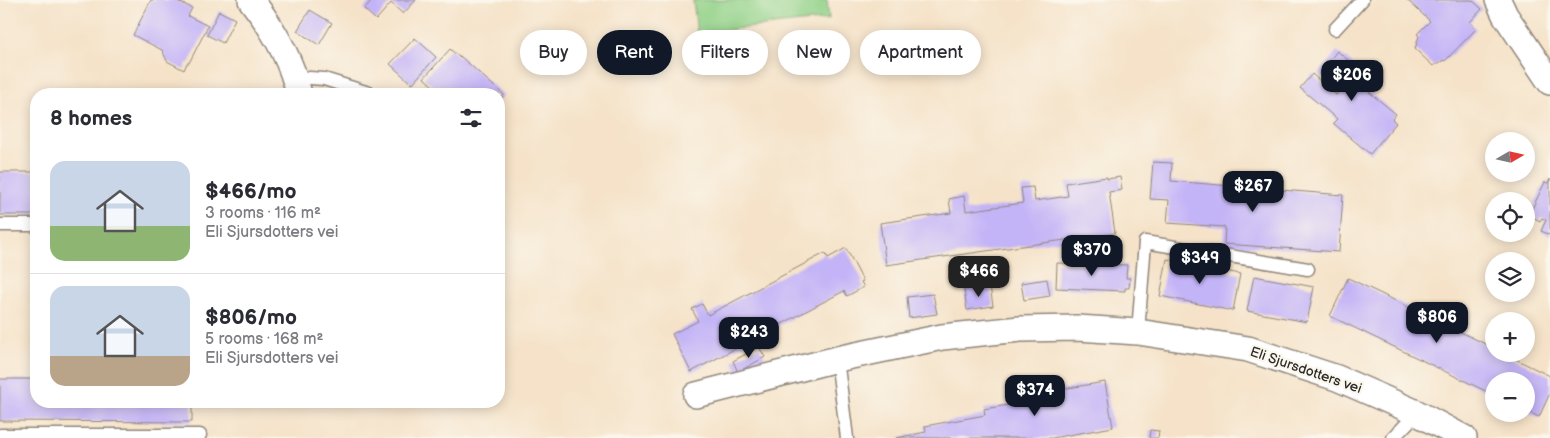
<!DOCTYPE html>
<meta charset="utf-8">
<style>
:root{--surface:#fff;--page:#f2f2f3;--text:#2b2b33;--muted:#7c7c81;--line:#e1e1e2;--accent:#111827}
body{margin:0;font-family:"Balsamiq Sans",sans-serif;background:var(--page);color:var(--text);height:100vh;display:flex;flex-direction:column;font-size:19px;white-space:nowrap}
*{box-sizing:border-box;margin:0}
p{font-size:16px;color:var(--muted)}
.icon{flex:none;width:28px;height:28px;fill:none;stroke:currentColor;stroke-width:2;stroke-linecap:round;stroke-linejoin:round}
.map{position:relative;flex:1;overflow:hidden}
.details{position:absolute;left:30px;top:88px;width:475px;height:320px;display:flex;flex-direction:column;background:var(--surface);border-radius:20px;box-shadow:0 2px 12px #0003}
.details>*{flex:none}
.guide{position:absolute;left:520px;top:30px;width:475px;height:45px;display:flex;gap:10px}
.needle{width:32px;rotate:81deg}
.controls{position:absolute;left:1485px;top:132px;display:grid;gap:10px}
.controls a{display:grid;place-items:center;width:50px;height:50px;border-radius:50%;background:var(--surface);box-shadow:0 2px 12px #0003;font-size:25px}
.price{position:absolute;translate:-50% -42px;padding:0 11px;border-radius:10px;background:var(--accent);color:#fff;font-size:16px;line-height:32px;filter:drop-shadow(0 1px 2px #0008)}
.price::after{content:'';position:absolute;left:50%;top:30px;width:15px;height:11px;margin-left:-8px;background:inherit;clip-path:polygon(0 0,100% 0,50% 100%)}
.price.on{background:#222;color:#fff}
ul{padding:0;list-style:none}
li{display:flex;align-items:center;gap:15px;height:125px;padding:0 20px}
li+li{border-top:1px solid var(--line)}
li span{display:grid;place-items:center;flex:none;width:140px;height:100px;border-radius:15px;color:#555}
li>.icon{margin-inline-start:auto}
span .icon{width:60px;height:60px;fill:#fffc;stroke-width:1}
li b{font-size:21px}
h2{display:flex;justify-content:space-between;align-items:center;height:60px;padding:0 20px;font-size:21px}
.tag{padding:0 18px;border-radius:22px;background:var(--surface);box-shadow:0 2px 12px #0003;font-size:18px;line-height:45px}
.tag.on{background:var(--accent);color:#fff}
.map>svg:first-child{display:block}
.green{fill:#91d187;stroke:#5e7e59}
.building{fill:#c3b3f7}
.lines{fill:none;stroke-linecap:round;stroke-linejoin:round}
.lane-casing{stroke:#90867a;stroke-width:15}
.street-casing{stroke:#90867a;stroke-width:28}
.lane{stroke:#fff;stroke-width:12}
.street{stroke:#fff;stroke-width:25}
.labels{text-anchor:middle;dominant-baseline:central;stroke-width:4.5;stroke-linejoin:round;paint-order:stroke}
.street-label{font-size:14px;fill:#2b2b2b;stroke:#fbf7ec}
</style>
<div class="map">
<svg width="1550" height="438" viewBox="0 0 1550 438">
<rect width="100%" height="100%" fill="#fbf7ec"/>
<filter id="ink" filterUnits="userSpaceOnUse"><feTurbulence type="fractalNoise" baseFrequency=".02" numOctaves="2"/><feDisplacementMap in="SourceGraphic" scale="10" xChannelSelector="R" yChannelSelector="G"/><feConvolveMatrix kernelMatrix="1 2 1 2 8 2 1 2 1" color-interpolation-filters="sRGB"/></filter>
<filter id="wash" filterUnits="userSpaceOnUse"><feTurbulence type="fractalNoise" baseFrequency=".0096" numOctaves="4" result="noise"/><feDisplacementMap in="SourceGraphic" scale="20" xChannelSelector="R" yChannelSelector="G"/><feGaussianBlur stdDeviation="1.12" result="paint"/><feColorMatrix in="noise" values="0 0 0 0 0 0 0 0 0 0 0 0 0 0 0 0 0 1.4 0 .05"/><feComposite in="paint" operator="in"/></filter>
<g filter="url(#wash)">
<rect width="100%" height="100%" fill="#f5e2c8"/>
<path class="green" d="M693,0H827L829,19L697,33Z"/>
<g id="blocks">
<g class="building">
<path d="M151,0H175L192,8L188,16L208,26L189,63H187L184,70L167,61L162,50L133,35Z"/>
<path d="M372,0H416L403,14L391,3L376,20L364,9Z"/>
<path d="M1407,0H1472L1482,9L1470,22L1476,29L1445,61L1444,60L1433,66L1415,49L1419,36L1417,34L1430,21Z"/>
<path d="M310,10L332,23L319,45L297,31Z"/>
<path d="M219,11L235,19L223,43L207,35Z"/>
<path d="M415,38L436,57L412,84L390,64Z"/>
<path d="M450,49L460,58V56L504,95L499,101V94H442L424,78Z"/>
<path d="M1337,51L1376,83L1369,92L1396,114L1392,119L1396,123L1370,154L1333,123L1337,119L1300,88L1312,74L1336,95L1339,91L1319,74Z"/>
<path d="M1153,162L1172,163L1171,181L1343,195L1339,252L1224,244L1225,227L1167,223L1169,200L1150,199Z"/>
<rect x="0" y="172" width="36" height="43"/>
<path d="M1107,177V179L1120,177L1122,190L1109,192L1115,233L886,265L880,223L951,213L949,199L964,196L966,211L1023,203L1021,188L1033,187L1035,201L1068,196L1066,183Z"/>
<path d="M1550,179V235L1541,231L1546,220L1542,218L1540,221L1529,215L1545,182L1548,183Z"/>
<path d="M846,248L863,281L861,282L864,287L847,296L844,291L691,372L672,334L698,321L692,309L702,304L708,315L825,253L828,258Z"/>
<path d="M1167,259L1240,274L1233,311L1160,296Z"/>
<path d="M1057,263L1127,265L1126,278H1130L1129,288H1125V291L1056,288Z"/>
<path d="M1254,276L1314,287L1307,322L1247,311Z"/>
<path d="M1348,278L1494,348V354H1505L1550,376V393L1539,417L1526,411V381H1494V395L1330,316Z"/>
<path d="M1047,279L1050,296L1024,300L1021,283Z"/>
<path d="M990,286L993,306L967,310L964,290Z"/>
<path d="M933,294L937,314L909,318L907,297Z"/>
<path d="M759,347L765,357L738,372L733,361Z"/>
<path d="M0,379H36V401H192V422L0,421Z"/>
<path d="M1105,382L1113,427L1052,438H896L926,432L925,426L985,415L984,409L1045,399L1044,392Z"/>
<path d="M1150,430L1159,431L1158,438H1149Z"/>
</g>
</g>
</g>
<g filter="url(#ink)">
<use href="#blocks" fill-opacity="0" stroke="#90867a" stroke-width="1"/>
<g class="lines">
<defs>
<g id="lane">
<path d="M1335,29L1362,0"/>
<path d="M295,77L324,79L372,94"/>
<path d="M0,225H36"/>
<path d="M1138,332L1145,242L1308,269"/>
<path d="M837,359L847,438"/>
<path d="M0,435H200"/>
<path d="M1393,438L1417,413"/>
</g>
<g id="street">
<path d="M251,0C273,28 291,59 299,94"/>
<path d="M1498,0L1505,15L1550,82"/>
<path d="M696,395L837,359L942,337L1020,329L1078,328L1138,332L1248,349L1337,378L1417,413L1464,438"/>
</g>
</defs>
<use href="#lane" class="lane-casing"/>
<use href="#street" class="street-casing"/>
<use href="#lane" class="lane"/>
<use href="#street" class="street"/>
</g>
</g>
<g class="labels">
<g class="street-label">
<text transform="translate(1306 370) rotate(19)">Eli Sjursdotters vei</text>
</g>
</g>
</svg>
<div class="controls">
<a><svg class="needle" viewBox="-14 -14 28 28"><path d="M0-13l5 13h-10z" fill="#e53935"/><path d="M0 13l5-13h-10z" fill="#7c7c81"/></svg></a>
<a><svg class="icon" aria-label="locate" viewBox="0 0 24 24"><circle cx="12" cy="12" r="6"/><path d="M12 2v4M12 18v4M2 12h4M18 12h4"/></svg></a>
<a><svg class="icon" aria-label="layers" viewBox="0 0 24 24"><path d="M12 4l9 5-9 5-9-5zM3 14l9 5 9-5"/></svg></a>
<a>+</a>
<a>−</a>
</div>
<b class="price" style="left:1352px;top:102px">$206</b>
<b class="price" style="left:1253px;top:213px">$267</b>
<b class="price" style="left:1092px;top:277px">$370</b>
<b class="price" style="left:1200px;top:285px">$349</b>
<b class="price on" style="left:979px;top:298px">$466</b>
<b class="price" style="left:1437px;top:344px">$806</b>
<b class="price" style="left:749px;top:359px">$243</b>
<b class="price" style="left:1035px;top:417px">$374</b>
<div class="guide">
<a class="tag">Buy</a>
<a class="tag on">Rent</a>
<a class="tag">Filters</a>
<a class="tag">New</a>
<a class="tag">Apartment</a>
</div>
<section class="details">
<h2>8 homes<svg class="icon" aria-label="filters" viewBox="0 0 24 24"><path d="M4 7h16M4 17h16"/><circle cx="9" cy="7" r="2"/><circle cx="15" cy="17" r="2"/></svg></h2>
<ul>
<li><span style="background:linear-gradient(#c9d6e8 65%,#8fb573 0)"><svg class="icon" aria-label="home" viewBox="0 0 24 24"><path d="M3 11l9-7 9 7M6 9v11h12V9"/></svg></span><div><b>$466/mo</b><p>3 rooms · 116 m²</p><p>Eli Sjursdotters vei</p></div></li>
<li><span style="background:linear-gradient(#c9d6e8 70%,#b9a48a 0)"><svg class="icon" aria-label="home" viewBox="0 0 24 24"><path d="M3 11l9-7 9 7M6 9v11h12V9"/></svg></span><div><b>$806/mo</b><p>5 rooms · 168 m²</p><p>Eli Sjursdotters vei</p></div></li>
</ul>
</section>
</div>
